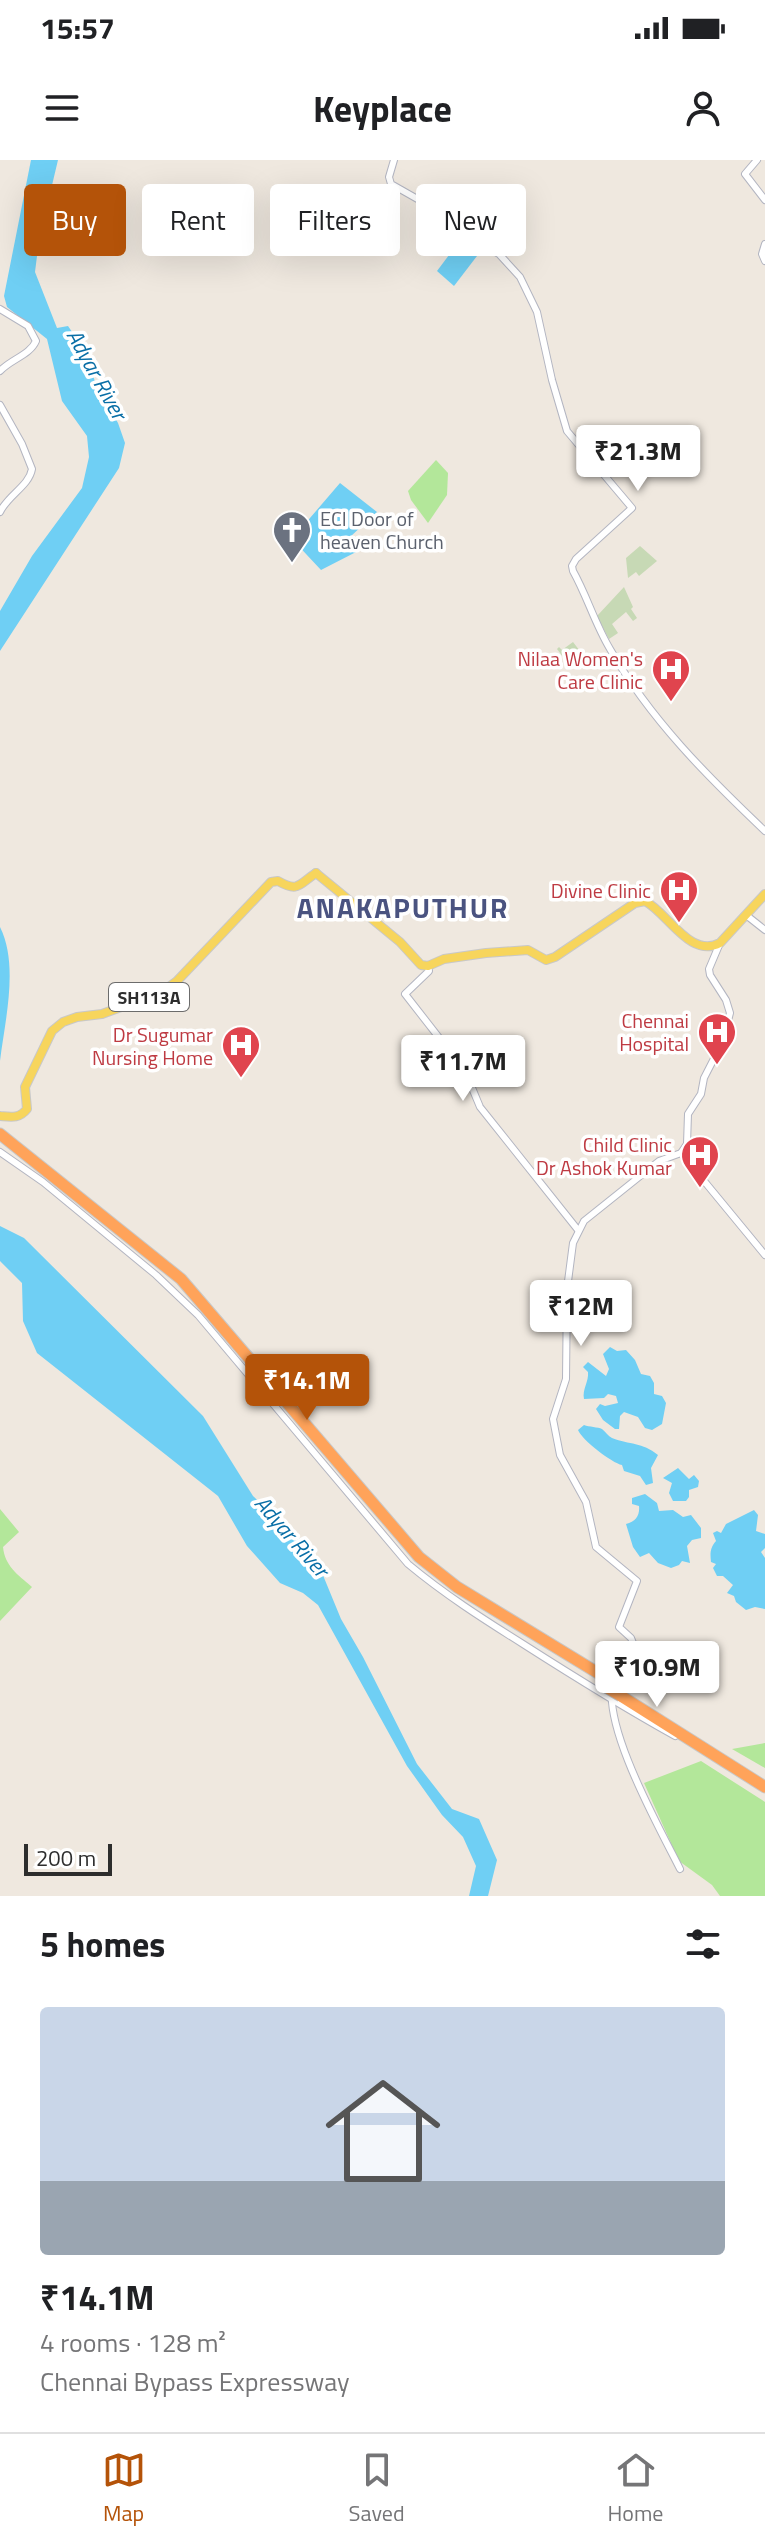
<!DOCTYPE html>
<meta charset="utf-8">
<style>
:root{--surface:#fff;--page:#f6f6f6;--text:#202124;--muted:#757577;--line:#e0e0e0;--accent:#b45309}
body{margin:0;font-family:"Titillium Web",sans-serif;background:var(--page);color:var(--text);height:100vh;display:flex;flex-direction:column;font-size:30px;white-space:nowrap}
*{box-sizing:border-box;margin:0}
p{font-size:26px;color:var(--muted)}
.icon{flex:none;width:44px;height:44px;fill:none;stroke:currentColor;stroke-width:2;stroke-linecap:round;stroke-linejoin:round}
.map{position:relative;height:1736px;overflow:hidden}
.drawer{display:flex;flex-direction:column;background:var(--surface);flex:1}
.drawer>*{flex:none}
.guide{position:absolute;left:24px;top:24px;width:718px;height:72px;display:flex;gap:16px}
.scale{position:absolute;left:24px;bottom:20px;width:88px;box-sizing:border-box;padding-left:8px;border:4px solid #2d2d2d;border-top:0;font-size:22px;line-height:28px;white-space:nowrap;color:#2d2d2d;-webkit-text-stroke:6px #fff;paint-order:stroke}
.price{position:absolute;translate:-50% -68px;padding:0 18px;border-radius:8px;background:#fff;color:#222;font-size:26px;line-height:52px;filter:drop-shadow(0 2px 4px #0008)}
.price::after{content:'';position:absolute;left:50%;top:48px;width:24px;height:18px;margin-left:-12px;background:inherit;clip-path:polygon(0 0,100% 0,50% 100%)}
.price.active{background:var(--accent);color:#fff}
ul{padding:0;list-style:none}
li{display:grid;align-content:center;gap:16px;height:424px;padding:0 40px}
li span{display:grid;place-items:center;height:248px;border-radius:8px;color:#555}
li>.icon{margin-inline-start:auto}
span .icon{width:144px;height:144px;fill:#fffc;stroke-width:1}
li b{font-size:34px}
h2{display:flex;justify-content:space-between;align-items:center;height:96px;padding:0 40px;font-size:34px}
.tag{padding:0 28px;border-radius:8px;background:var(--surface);box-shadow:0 8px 32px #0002;font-size:28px;line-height:72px}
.tag.active{background:var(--accent);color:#fff}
.status{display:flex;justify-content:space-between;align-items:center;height:56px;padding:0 40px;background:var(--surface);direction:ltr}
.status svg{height:22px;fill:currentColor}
header{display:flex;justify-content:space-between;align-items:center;height:104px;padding:0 40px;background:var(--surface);font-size:36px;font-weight:700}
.tabs{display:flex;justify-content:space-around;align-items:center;height:112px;border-top:2px solid var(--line);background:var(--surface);font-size:22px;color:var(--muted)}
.tabs a{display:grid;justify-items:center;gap:4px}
.tabs .active{color:var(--accent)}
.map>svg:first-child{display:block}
.green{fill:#b3e79a}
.cemetery{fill:#c7d9b5}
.water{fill:#6fcff4}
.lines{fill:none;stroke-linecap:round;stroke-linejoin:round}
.minor-casing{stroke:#b3b5c1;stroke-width:8}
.major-casing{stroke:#c8c8c8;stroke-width:10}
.highway-casing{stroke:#c8c8c8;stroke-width:13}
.minor{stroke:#fff;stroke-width:6}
.major{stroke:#f7d55c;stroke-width:8}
.highway{stroke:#ffa35a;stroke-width:11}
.highway-bridge-casing{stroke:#c8c8c8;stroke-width:13;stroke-linecap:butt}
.highway-bridge{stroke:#ffa35a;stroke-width:11}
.labels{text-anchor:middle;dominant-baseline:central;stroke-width:7;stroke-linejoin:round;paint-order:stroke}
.shield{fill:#fff;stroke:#6c6c6c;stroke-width:2}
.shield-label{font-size:18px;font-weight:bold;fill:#2d2d2d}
.worship-label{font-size:20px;fill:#5b616d;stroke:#fff;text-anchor:start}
.health-label{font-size:20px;fill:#be3a42;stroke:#fff;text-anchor:end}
.water-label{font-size:22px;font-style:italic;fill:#086ea6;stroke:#fff}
.district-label{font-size:28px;font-weight:bold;letter-spacing:2px;fill:#4a5380;stroke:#fff}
</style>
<div class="status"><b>15:57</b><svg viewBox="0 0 49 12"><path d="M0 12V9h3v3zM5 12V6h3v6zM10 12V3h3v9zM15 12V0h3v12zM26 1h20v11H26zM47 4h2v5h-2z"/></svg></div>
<header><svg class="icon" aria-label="menu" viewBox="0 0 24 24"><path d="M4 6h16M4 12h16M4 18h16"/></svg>Keyplace<svg class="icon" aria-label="person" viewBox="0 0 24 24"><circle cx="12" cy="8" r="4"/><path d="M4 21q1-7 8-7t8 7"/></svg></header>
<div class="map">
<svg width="765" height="1736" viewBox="0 0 765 1736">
<rect width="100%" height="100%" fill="#efe8df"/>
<g class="green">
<path d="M436,300L448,313L447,335L428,363L411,340L408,331Z"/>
<path d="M0,1349L19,1372L3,1387C5,1406 17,1414 32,1427L0,1461Z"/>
<path d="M765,1583V1608L732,1589Z"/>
<path d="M701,1601L765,1642V1736H720L712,1725L679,1701L644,1623Z"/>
</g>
<g class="cemetery">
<path d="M640,386L657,401L639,416L636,412L628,418L626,398Z"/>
<path d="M624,427L633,447L631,449L637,458L633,461L626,452L612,464L618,473L609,479L597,456Z"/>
<path d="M573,482L583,495L569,505L557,489L559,487L562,490Z"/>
</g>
<g class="water">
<path d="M31,0H58L39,80L35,112L57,168L68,166L87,194L95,222L118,263L125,283L119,308L0,491V451L32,396L82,328L89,297L87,276L62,241L47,179L7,147L4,136Z"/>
<path d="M458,83L477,96L454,126L437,111Z"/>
<path d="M340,323L377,352L350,377L358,391L321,410L292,379Z"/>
<path d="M0,767C19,805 5,860 0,901Z"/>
<path d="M0,1066L24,1078L203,1256L253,1336L313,1391L341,1459L363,1497L417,1604L452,1649L479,1659L497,1700L488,1736H469L476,1706L463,1677L442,1655L407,1606L318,1445L303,1433L280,1423L247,1386L218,1336L37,1193L23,1161L22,1123L0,1101Z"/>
<path d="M610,1187L617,1191L626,1190L635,1200L641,1214L650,1216L654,1223V1234L662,1236L666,1243L662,1264L652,1270L645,1268L638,1257L624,1252L620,1256L619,1269H615L603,1260L596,1249L600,1244L605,1246L618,1243L616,1236L608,1234L604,1238L584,1239C582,1229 589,1222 588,1212L583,1207L588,1202L606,1216L609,1209L603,1194Z"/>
<path d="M584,1265C589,1267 598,1267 602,1269C606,1272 608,1276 612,1278C630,1285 642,1282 658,1295L651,1308L653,1323L646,1325L640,1316L624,1311L622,1305C612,1303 582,1280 578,1270Z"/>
<path d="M678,1308L689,1319L694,1315L699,1321L698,1327L689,1330V1337L686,1341H673L669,1333L672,1323L663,1318Z"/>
<path d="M645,1334L657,1343L659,1351L673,1350L683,1357L691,1355L701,1368V1378L692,1380L687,1386L690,1403L682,1401L679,1405L671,1408L658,1403L649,1393L640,1397L633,1387L626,1364C636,1362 640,1355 639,1346L632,1344V1338Z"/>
<path d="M754,1350L758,1355L756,1371L765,1374V1388L761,1392L765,1398V1449L755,1447L746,1450L736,1442L734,1436L727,1433L733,1425L723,1416H717L713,1408L716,1404L711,1402C710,1393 710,1388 716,1381L713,1373L717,1371L721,1373L726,1364Z"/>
</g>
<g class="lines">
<defs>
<g id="minor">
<path d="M394,0L389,17L391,24L435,49L469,78L499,94L520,117L537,152L552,220L567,271L632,348L576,399L572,406L573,411C587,436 595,464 610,489C650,559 707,616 765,671"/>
<path d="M757,0L745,14L765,40"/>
<path d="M765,84L762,94L765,101"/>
<path d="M0,149L28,166L36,181C30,195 11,199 0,211"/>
<path d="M0,245L22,284L32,309C29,326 8,335 0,352"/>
<path d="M746,755L765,770"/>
<path d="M428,806L429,811L405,834L465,911L480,947L578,1070"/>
<path d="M0,992L43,1022L156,1115L198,1155L408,1404C444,1434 483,1459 523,1484C573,1516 623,1547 675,1576"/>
<path d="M681,993L765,1095"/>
<path d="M680,1709C660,1669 599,1561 614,1520C617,1511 630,1507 637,1493L631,1478L619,1467L637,1421L596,1387L586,1342L560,1295L553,1259L566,1219L567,1129L573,1083L584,1061L659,1001L681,993L687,984L688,954L701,934L704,918L722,883L730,853L726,840L710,815L709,809L720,783"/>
</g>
<g id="major">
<path d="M316,713L400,782L421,805L428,806L444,799L486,793L528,790L546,800L555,797L635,743L645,741C668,753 690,799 720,783L765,734"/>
<path d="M0,956C11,957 19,959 27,949L25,927L52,871L63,862L77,857L102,854L162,832L177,821L271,722L278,721C299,733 299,724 316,713"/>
</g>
<g id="highway">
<path d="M0,974L181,1119L419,1397L457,1427L611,1521"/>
<path d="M621,1536L765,1627"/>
</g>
</defs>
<use href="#minor" class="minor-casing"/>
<use href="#major" class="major-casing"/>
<use href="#highway" class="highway-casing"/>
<use href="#minor" class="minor"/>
<use href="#major" class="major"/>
<use href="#highway" class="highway"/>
<defs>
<path id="highway-bridge" d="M606,1527L621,1536"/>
</defs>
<use href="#highway-bridge" class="highway-bridge-casing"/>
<use href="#highway-bridge" class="highway-bridge"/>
</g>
<defs>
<symbol id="church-pin" viewBox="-11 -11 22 30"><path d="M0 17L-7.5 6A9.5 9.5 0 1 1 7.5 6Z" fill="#6b7280" stroke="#fff"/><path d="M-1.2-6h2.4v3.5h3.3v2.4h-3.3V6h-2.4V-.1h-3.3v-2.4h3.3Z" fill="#fff"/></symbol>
<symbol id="hospital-pin" viewBox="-11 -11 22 30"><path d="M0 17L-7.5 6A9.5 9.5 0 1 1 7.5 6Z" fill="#e0444e" stroke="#fff"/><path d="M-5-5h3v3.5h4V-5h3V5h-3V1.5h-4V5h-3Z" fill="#fff"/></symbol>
</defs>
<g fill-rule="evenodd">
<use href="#church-pin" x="270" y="348" width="44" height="60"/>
<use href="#hospital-pin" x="649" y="487" width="44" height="60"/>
<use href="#hospital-pin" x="657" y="708" width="44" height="60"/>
<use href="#hospital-pin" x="695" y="850" width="44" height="60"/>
<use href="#hospital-pin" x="219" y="863" width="44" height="60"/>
<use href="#hospital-pin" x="678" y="973" width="44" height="60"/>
</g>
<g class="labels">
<rect class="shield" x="109" y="823" width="80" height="28" rx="6"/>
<g class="shield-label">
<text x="149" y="837">SH113A</text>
</g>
<g class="worship-label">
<text x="320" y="358">ECI Door of<tspan x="320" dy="23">heaven Church</tspan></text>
</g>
<g class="health-label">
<text x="643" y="498">Nilaa Women's<tspan x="643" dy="23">Care Clinic</tspan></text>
<text x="651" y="730">Divine Clinic</text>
<text x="689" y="860">Chennai<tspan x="689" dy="23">Hospital</tspan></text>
<text x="213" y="874">Dr Sugumar<tspan x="213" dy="23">Nursing Home</tspan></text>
<text x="672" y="984">Child Clinic<tspan x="672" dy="23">Dr Ashok Kumar</tspan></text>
</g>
<g class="water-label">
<text transform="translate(97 214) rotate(61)">Adyar River</text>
<text transform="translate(292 1376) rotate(49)">Adyar River</text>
</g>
<g class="district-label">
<text x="403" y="747">ANAKAPUTHUR</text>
</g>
</g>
</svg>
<div class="scale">200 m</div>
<b class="price" style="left:638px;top:333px">₹21.3M</b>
<b class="price" style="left:463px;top:943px">₹11.7M</b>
<b class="price" style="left:581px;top:1188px">₹12M</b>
<b class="price active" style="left:307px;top:1262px">₹14.1M</b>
<b class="price" style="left:657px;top:1549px">₹10.9M</b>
<div class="guide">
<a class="tag active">Buy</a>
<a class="tag">Rent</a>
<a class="tag">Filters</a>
<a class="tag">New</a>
</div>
</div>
<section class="drawer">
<h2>5 homes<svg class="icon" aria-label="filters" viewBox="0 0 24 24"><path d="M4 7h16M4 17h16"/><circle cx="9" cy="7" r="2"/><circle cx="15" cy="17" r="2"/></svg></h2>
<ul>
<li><span style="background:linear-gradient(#c9d6e8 70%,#9aa5b1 0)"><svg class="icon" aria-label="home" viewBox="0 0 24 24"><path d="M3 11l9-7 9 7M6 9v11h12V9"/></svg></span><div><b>₹14.1M</b><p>4 rooms · 128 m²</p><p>Chennai Bypass Expressway</p></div></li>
</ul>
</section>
<nav class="tabs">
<a class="active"><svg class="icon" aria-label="map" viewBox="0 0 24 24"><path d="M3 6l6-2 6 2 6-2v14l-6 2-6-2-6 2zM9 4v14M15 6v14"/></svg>Map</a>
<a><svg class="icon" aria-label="saved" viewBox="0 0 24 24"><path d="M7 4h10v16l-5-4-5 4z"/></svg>Saved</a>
<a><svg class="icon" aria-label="home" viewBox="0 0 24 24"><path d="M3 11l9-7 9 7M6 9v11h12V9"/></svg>Home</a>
</nav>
